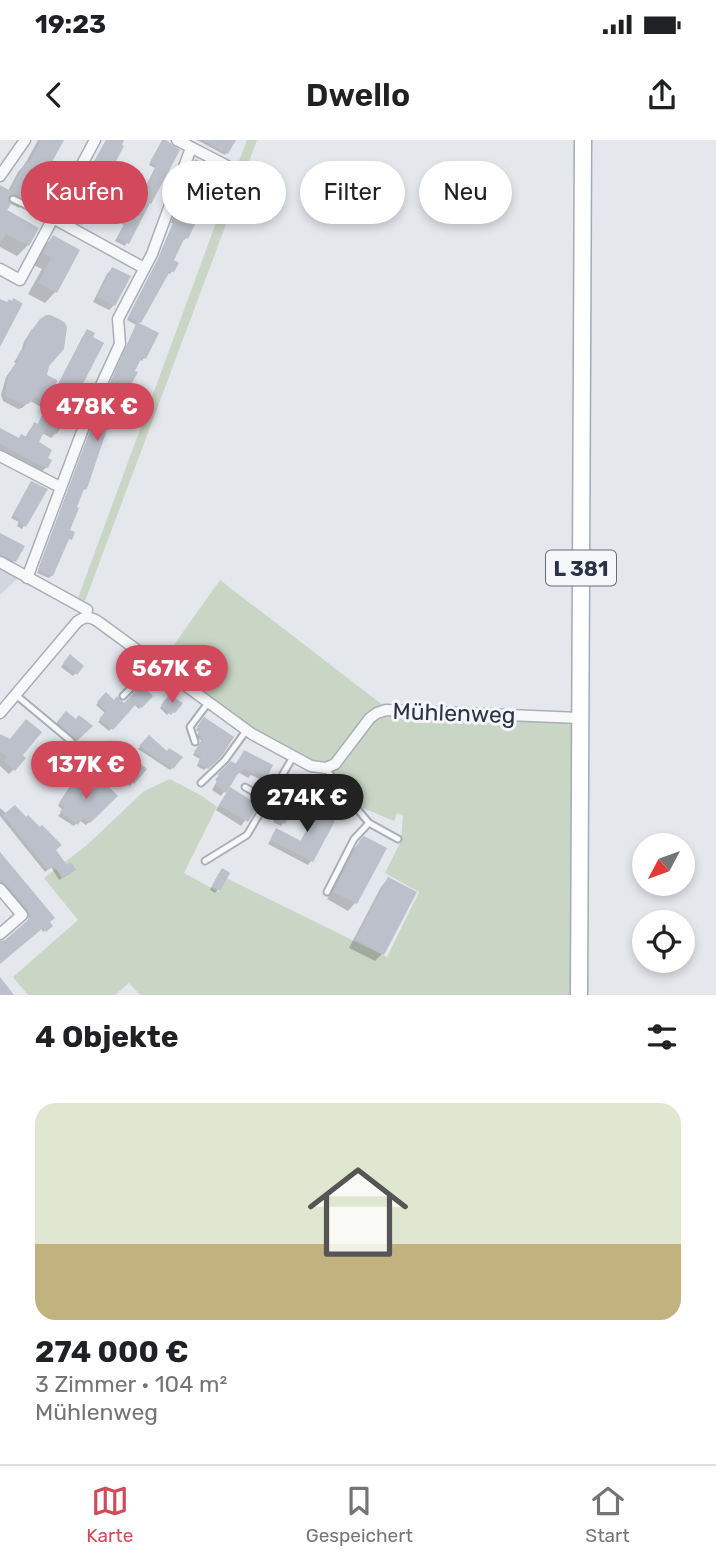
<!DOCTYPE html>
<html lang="de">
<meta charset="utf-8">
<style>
:root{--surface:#fff;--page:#f2f2f2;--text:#202124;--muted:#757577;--line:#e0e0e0;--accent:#d1495b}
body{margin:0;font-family:Rubik,sans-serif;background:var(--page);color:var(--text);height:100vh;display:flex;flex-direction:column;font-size:26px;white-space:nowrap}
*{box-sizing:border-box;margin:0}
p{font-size:23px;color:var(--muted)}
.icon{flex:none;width:38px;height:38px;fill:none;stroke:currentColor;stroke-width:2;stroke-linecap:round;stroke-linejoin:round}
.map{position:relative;height:855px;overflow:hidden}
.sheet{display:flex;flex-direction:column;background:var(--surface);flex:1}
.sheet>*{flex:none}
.banner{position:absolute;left:21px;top:21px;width:676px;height:63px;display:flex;gap:14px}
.needle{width:46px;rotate:229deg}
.controls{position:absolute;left:632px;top:693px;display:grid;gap:14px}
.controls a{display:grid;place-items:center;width:63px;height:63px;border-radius:50%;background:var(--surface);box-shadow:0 4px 10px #0003;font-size:35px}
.price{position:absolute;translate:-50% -60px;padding:0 16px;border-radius:24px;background:var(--accent);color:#fff;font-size:23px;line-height:46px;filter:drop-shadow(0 2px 4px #0008)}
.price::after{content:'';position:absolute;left:50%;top:42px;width:21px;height:16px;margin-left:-10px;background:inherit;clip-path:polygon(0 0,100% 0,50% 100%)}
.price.current{background:#222;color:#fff}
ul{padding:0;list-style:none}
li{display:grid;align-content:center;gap:14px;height:371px;padding:0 35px}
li+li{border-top:2px solid var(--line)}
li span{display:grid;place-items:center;height:217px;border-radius:21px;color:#555}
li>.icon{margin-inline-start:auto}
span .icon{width:126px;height:126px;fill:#fffc;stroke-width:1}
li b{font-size:30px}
h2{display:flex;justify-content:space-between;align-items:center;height:84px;padding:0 35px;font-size:30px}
.tag{padding:0 24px;border-radius:32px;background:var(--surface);box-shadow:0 4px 10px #0003;font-size:24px;line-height:63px}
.tag.current{background:var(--accent);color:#fff}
.status{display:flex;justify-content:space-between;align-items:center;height:49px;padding:0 35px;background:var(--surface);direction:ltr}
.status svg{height:19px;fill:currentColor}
header{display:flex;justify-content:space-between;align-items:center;height:91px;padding:0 35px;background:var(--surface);font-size:32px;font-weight:600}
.tab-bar{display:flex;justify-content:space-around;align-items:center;height:98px;border-top:2px solid var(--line);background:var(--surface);font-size:19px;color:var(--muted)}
.tab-bar a{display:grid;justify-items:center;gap:4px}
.tab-bar .current{color:var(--accent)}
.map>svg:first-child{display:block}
.built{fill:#d2d6de}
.green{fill:#c9d6c5}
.shadow{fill:#0003}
.building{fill:#bbc0ca}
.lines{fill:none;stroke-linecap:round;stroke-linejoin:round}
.lane-casing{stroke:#a9aeb7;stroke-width:9}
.street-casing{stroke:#a9aeb7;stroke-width:13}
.primary-casing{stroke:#a3abb8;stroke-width:19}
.lane{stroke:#f7f8fa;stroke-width:5}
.street{stroke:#f7f8fa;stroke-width:10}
.primary{stroke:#fff;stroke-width:16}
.labels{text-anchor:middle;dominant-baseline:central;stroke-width:6;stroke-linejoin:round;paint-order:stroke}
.shield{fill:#f4f6f9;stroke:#676e7b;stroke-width:2}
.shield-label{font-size:21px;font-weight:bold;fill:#2b3445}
.street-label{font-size:23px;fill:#2b3445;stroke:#f4f6f9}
</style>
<div class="status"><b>19:23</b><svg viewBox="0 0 49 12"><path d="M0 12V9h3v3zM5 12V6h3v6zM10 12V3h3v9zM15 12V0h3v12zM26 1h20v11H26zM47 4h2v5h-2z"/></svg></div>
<header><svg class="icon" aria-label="back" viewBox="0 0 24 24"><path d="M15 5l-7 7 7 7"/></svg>Dwello<svg class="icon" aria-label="share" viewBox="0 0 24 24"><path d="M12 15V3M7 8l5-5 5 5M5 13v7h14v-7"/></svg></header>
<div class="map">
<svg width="716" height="855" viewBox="0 0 716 855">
<rect width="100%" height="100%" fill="#e4e7ec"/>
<path class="built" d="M0,427L19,437L0,455Z"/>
<g class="green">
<path d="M247,0H257L246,30L237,26Z"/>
<path d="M234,34L243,39L85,461L78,458Z"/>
<path d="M220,440L384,566L370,573L339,613L327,621H313L246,587L161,523Z"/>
<path d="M383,574L571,582V855H140L129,843L115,855H28L13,837L78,780L44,738L87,705L144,651L170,639L202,656L217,667L184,733L219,752L226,738L387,817L419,752L385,733L401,701L403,675L397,673L394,681L363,668L349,655L333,633L334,629L367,584Z"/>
</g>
<g class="shadow">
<path d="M38,0H62L45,32L38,39L27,59L19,68L9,63L5,71L28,105L17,116L0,107V48L8,51L18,32L25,24Z"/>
<path d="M106,0H122L113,22L111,25L108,23L85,63L88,71L92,73L87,81L84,79L78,86L63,78Z"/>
<path d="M163,0L177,10L125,106L115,101L124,85L122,84L125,79L122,77L127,68H134L155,28L149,25Z"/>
<path d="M197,0H234L225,15Z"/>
<path d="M195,21L186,98L184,100H182L171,121L172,131L170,134L167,133L138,184L144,218L142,221L139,219L108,289L105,291L84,349L81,352L60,398L69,401H66L52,435L49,438L37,433L97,272L136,185L127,180L157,121L173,83H171L173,77L193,24Z"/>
<path d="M53,97L55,152L45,163L28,154L42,129L33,125L42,108Z"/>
<path d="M112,129L114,165L109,170L93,162L107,134Z"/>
<path d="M32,189L48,226L45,236L55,250L83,196L87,191L56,293L51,298L42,293L37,303L46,318L47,327L42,331H37L0,311V289L18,299L25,298L30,289L35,284L37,286L45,269L30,261L22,268L18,269L3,261L1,255L6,237L16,223L14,222L21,212L24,202Z"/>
<path d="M29,345L45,350L22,389L17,386L19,382L11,378Z"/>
<path d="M0,395L14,421L11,424L0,418Z"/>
<path d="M70,516L82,526L73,536L61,527Z"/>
<path d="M106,555L114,562L124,566L151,556L139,569L134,564L109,591L98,582L106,574L96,565Z"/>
<path d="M167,559L180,563L171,575L169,573L167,575L160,568Z"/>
<path d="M66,573L75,581L90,586L74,602L55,585Z"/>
<path d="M202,581L220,615L204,630L197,626L200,619L193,615L202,601L196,597L199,592L196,590Z"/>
<path d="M0,596L21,615L13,630L9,634L0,626Z"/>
<path d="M149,597L166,613L181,618L170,630L138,609Z"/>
<path d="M111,603L117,608L107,620L100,614Z"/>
<path d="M244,612L265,636L261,640L251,635L248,638L238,632L221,656L212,650L217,641L215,640L231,623L235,625Z"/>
<path d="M138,624L144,629L130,646L123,640Z"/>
<path d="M73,642L93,651L116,656L86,685L79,680L74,686L58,676L63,670L58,666Z"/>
<path d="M226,654L256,665L241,686L216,670Z"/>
<path d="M283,665L291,669L281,686L273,682Z"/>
<path d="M297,667L332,681L311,721L308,725L268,704L277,690L300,702L310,683L293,674Z"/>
<path d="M0,668L7,674L71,733L59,740L51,727L45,732L0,676Z"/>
<path d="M364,698L384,709L355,763L348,771L327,759L354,709Z"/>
<path d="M0,715L48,782L49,787L43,792L41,788L0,822V803L6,801L26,784L29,779L26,772L0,742Z"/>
<path d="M219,733L218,750L215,753L210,750Z"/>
<path d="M388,739L414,753L382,814L375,821L349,808L381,747Z"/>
</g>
<g class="building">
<path d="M41,0H64L46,33L44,31L28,61L10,51L26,21L29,23Z"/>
<path d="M106,0H124L122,5L124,6L115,23L111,21L100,42L98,41L87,62L93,65L90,71L94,73L91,79L87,77L82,85L65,75Z"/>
<path d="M162,0H166L180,10L151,64L150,63L129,104L117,98L125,82L123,81L126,75L123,74L129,64L135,67L151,37L156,25L150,22Z"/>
<path d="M203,0H236L228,14Z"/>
<path d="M195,19L212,27L198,64L202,66L197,80L188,99L185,97L174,120L179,123L174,132L170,131L141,183L128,177L159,117L174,81L173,80L175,73Z"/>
<path d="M0,45L16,54L9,56L8,60L11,64L7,70L39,88L29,106L6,94L0,104Z"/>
<path d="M53,95L80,110L57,153L38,143L51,118L43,113Z"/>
<path d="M112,127L131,136L115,166L97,157Z"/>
<path d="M13,158L22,163V165L0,207V159L7,162L9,159L12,161Z"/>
<path d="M46,175H50L59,179L65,183L67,187L64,209L49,226L47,235L57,240L56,248L87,189L95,193L93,197L104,203L57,294L46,288L39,302L52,310L48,318L52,320L48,328L44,326L43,327L0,304V288L19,298L21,294L27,297L34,282L38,284L49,264L36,257L28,264L23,265L7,257L5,252L9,234L19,218L17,217L21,210L23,211L31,191L40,179Z"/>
<path d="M137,182L159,193L146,219L142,217L135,231L138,232L125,256L123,255L112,284L109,290L107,289L88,346L86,350L84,349L77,367L79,368L70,390L75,392L72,400L69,399L53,436L38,430L99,268Z"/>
<path d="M31,341L48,349L26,387L18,383L20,379L13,375Z"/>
<path d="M0,393L25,406L16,422L0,415Z"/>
<path d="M70,514L84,526L77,535L63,523Z"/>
<path d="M141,545L153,556L142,568L137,563L113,590L99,579L106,571L97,562L106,552L114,560L117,556L124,563Z"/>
<path d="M169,555L183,563L175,573L172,572L171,574L161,565Z"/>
<path d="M66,571L76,579L79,575L93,586L77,601L57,582Z"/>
<path d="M204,577L234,597L221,617L208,629L198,623L201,616L194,612L203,598L198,594L200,589L197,587Z"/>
<path d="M26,579L42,592L23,615L26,618L15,631L4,622L7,617L0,611V594L10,599Z"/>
<path d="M149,595L167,611L169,608L183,617L173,629L139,606Z"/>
<path d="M110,600L119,608L111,618L102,610Z"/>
<path d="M244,610L273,625L267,637L255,631L254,634L244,629L237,635L226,653L215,645L220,636L217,635L231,621L236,624Z"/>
<path d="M137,621L147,629L134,644L125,636Z"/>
<path d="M79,635L93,649L103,641L118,656L90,683L83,678L78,685L60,672L64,666L59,663L76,637Z"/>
<path d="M230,647L259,665L248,682L219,665Z"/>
<path d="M300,661L335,681L313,722L270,700L276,688L301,701L312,679L295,670Z"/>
<path d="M283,663L293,669L285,684L274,679Z"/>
<path d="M15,665L26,677L28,675L40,687L42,685L62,705L56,710L67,725L71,722L76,730L62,738L54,726L48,730L3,675Z"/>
<path d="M364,696L387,708L357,764L333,752L360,700Z"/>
<path d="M0,712L55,778L50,782L53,786L46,792L43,788L0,824V801L5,800L27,781L30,776L28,770L6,744L0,740Z"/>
<path d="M222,728L230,733L220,751L212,746Z"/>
<path d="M388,737L417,752L384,815L355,800Z"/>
<path d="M0,837L14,855H0Z"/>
</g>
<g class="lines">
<defs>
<g id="lane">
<path d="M13,59L53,78"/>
<path d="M16,555L71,601L73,611L99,637"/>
<path d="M123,556L155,524"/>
<path d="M195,602L190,587L208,563"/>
<path d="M326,628L337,645L369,683L398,699"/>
<path d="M201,643L225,620L246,591"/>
<path d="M245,647L267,660"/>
<path d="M205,721L247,695L293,617"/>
<path d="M327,752L354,699L369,683"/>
</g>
<g id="street">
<path d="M177,0L233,29"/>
<path d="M0,36L25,0"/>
<path d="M53,78L144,128"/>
<path d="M0,129L20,140L95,0"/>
<path d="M0,316L60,347"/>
<path d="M0,422L87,470"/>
<path d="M27,438L92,265L120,204L118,179L152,114L191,8"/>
<path d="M0,573L77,482C86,475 92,477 100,483L252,594L311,626L326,628L335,624L370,578L377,573L386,570L580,578"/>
<path d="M0,749L22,775L0,794"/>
</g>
<path id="primary" d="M579,855L583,0"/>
</defs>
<use href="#lane" class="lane-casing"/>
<use href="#street" class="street-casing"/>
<use href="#primary" class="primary-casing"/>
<use href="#lane" class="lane"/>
<use href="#street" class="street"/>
<use href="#primary" class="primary"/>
</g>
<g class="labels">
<rect class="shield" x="546" y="410.5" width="70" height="35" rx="5"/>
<g class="shield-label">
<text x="581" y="428">L 381</text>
</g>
<g class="street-label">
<text transform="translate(454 573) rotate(2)">Mühlenweg</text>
</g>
</g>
</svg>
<div class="controls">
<a><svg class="needle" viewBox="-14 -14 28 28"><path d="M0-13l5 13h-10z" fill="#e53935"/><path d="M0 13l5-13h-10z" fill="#757577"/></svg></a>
<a><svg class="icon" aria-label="locate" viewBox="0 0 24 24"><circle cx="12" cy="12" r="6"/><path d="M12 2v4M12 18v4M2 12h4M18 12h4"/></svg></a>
</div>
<b class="price" style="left:97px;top:303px">478K €</b>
<b class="price" style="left:172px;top:565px">567K €</b>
<b class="price" style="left:86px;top:661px">137K €</b>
<b class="price current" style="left:307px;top:694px">274K €</b>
<div class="banner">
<a class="tag current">Kaufen</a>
<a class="tag">Mieten</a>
<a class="tag">Filter</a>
<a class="tag">Neu</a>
</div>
</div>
<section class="sheet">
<h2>4 Objekte<svg class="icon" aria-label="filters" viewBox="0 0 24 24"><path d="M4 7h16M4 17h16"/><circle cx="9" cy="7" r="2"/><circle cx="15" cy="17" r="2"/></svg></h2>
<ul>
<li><span style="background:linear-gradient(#dfe7d0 65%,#c2b280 0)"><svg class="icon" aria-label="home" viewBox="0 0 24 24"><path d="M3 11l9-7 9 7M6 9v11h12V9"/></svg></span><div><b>274 000 €</b><p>3 Zimmer · 104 m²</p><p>Mühlenweg</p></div></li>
</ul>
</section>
<nav class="tab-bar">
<a class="current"><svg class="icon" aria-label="map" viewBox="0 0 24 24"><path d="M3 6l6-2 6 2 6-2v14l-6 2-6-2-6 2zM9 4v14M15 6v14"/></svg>Karte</a>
<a><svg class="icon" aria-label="saved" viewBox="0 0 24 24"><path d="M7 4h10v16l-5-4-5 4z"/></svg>Gespeichert</a>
<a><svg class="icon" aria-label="home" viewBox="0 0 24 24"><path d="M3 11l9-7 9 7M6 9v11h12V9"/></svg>Start</a>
</nav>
